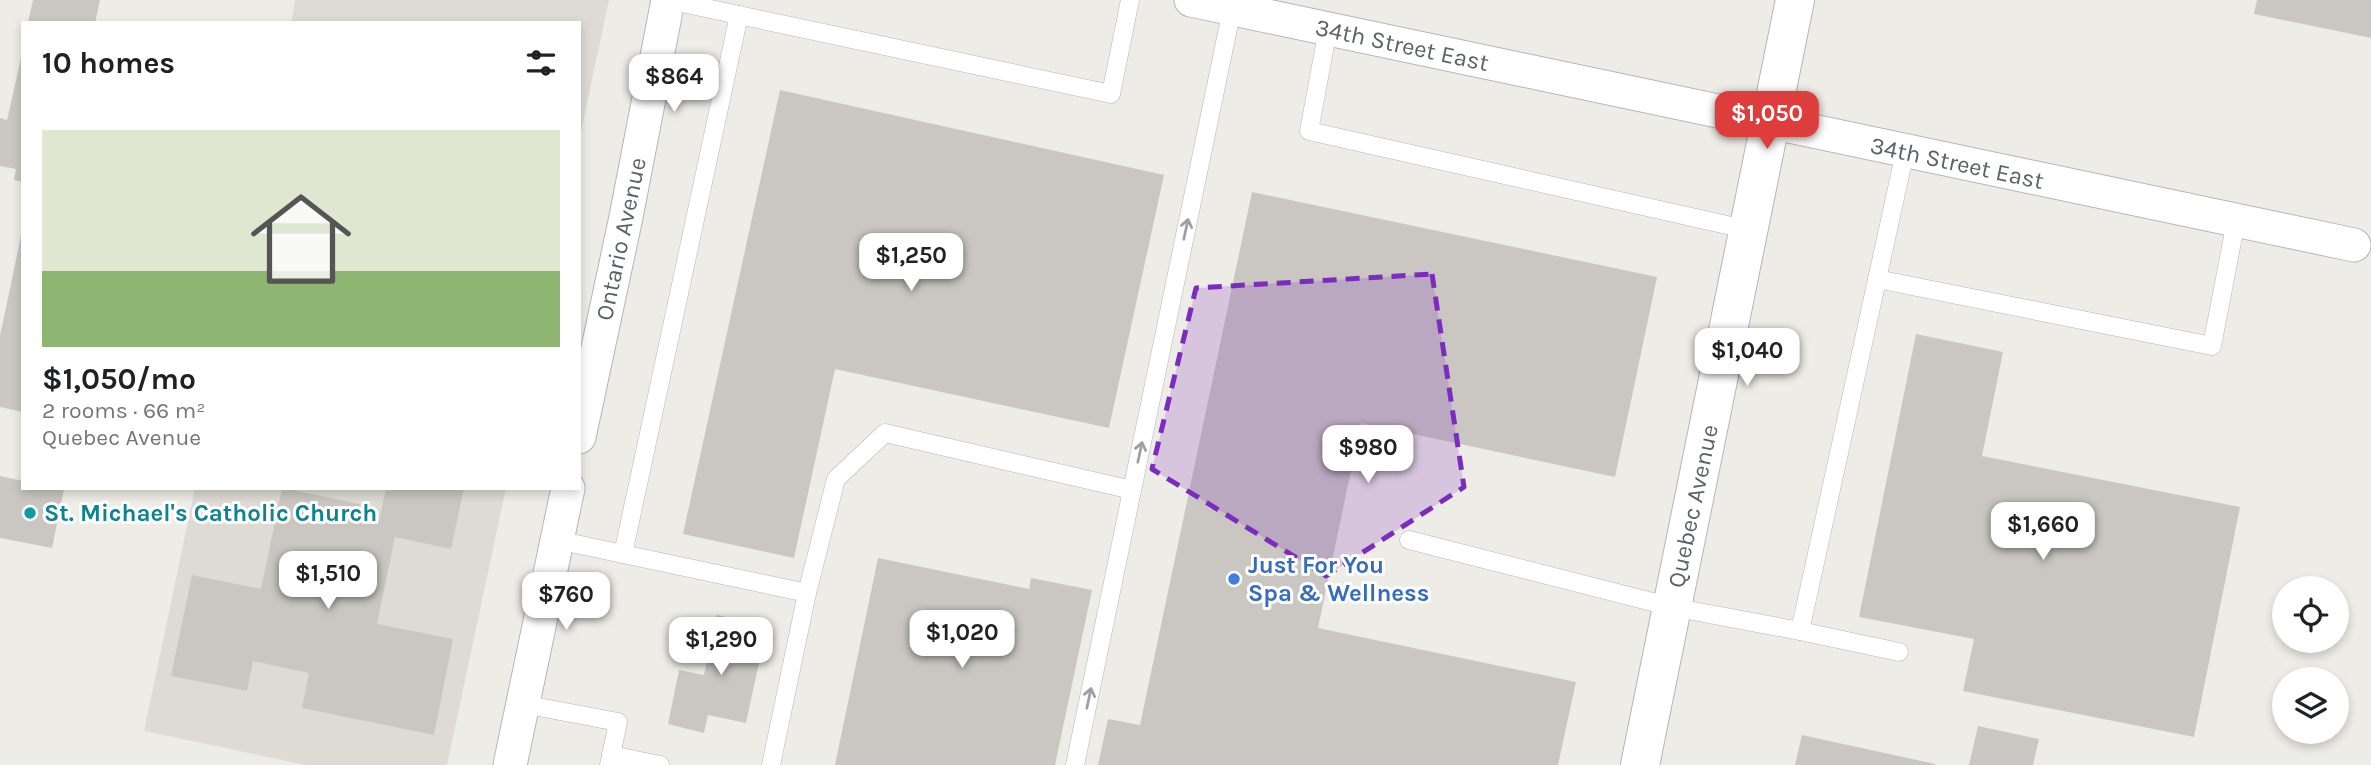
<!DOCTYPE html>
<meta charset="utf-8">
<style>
:root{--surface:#fff;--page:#f2f2f2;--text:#202124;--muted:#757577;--accent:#dd3e3c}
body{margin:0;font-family:Karla,sans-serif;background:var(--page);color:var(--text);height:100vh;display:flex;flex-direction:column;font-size:26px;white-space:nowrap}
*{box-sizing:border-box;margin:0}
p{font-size:23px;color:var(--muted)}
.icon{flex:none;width:38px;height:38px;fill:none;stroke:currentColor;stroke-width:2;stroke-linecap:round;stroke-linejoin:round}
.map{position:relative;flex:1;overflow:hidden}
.panel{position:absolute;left:21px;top:21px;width:560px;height:469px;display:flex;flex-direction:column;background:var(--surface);border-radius:0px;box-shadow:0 4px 10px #0003}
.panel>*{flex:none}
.controls{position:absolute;left:2272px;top:576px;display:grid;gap:14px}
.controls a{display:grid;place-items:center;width:77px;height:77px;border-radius:50%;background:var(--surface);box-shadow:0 4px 10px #0003;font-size:35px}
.price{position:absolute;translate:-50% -60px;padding:0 16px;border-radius:14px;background:#fff;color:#222;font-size:23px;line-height:46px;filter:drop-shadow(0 2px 4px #0008)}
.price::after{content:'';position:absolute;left:50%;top:42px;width:21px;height:16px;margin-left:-10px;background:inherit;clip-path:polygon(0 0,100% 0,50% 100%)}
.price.active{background:var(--accent);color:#fff}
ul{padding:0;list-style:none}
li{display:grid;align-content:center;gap:14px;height:371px;padding:0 21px}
li span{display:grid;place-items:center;height:217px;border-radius:0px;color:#555}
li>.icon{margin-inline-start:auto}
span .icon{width:126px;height:126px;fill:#fffc;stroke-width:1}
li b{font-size:30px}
h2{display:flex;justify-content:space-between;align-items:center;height:84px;padding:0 21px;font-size:30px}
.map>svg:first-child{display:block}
.education{fill:#dedbd4}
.building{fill:#cac7c2}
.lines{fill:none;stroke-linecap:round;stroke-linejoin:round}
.lane-casing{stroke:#b3b6b9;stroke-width:19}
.street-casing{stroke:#b3b6b9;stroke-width:35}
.secondary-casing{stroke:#b2b5b9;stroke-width:40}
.lane{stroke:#fff;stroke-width:18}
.street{stroke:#fff;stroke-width:33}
.secondary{stroke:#fff;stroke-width:38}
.oneway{stroke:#9ea0a3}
.marked{fill:#7b2cbf;fill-opacity:0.2;stroke:#7b2cbf;stroke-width:5;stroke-dasharray:14 9;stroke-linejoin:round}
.culture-dot{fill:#0f9aa8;stroke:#fff;stroke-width:2.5}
.shop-dot{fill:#3f7fe0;stroke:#fff;stroke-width:2.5}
.labels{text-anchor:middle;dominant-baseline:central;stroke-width:6;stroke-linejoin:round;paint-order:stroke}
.street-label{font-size:24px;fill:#5d6165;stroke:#fff}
.culture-label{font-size:24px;font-weight:bold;fill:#0d838f;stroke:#fff;text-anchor:start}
.shop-label{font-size:24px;font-weight:bold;fill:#366cbe;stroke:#fff;text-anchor:start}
</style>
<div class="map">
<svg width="2371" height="765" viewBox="0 0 2371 765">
<rect width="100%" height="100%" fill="#eeece6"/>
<g class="education">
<path d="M295,0H609L579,141V23H291Z"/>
<path d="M195,488H506L447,765H306L144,731Z"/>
</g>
<g class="building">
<path d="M33,0H100L95,23H28Z"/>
<path d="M2257,0H2371V38L2254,14Z"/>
<path d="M22,54H23V182L14,180L16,169L0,166V118L7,120Z"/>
<path d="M780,90L1164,175L1109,428L835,369L794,558L683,534Z"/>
<path d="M1252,192L1657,277L1615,477L1361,423L1318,628L1576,682L1558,765H1098L1108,719L1140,725Z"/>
<path d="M22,231H23V412L0,407V336Z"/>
<path d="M1916,334L2003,352L1982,456L2240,507L2194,737L1963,691L1974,639L1859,617Z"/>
<path d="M0,476L23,481V488L64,489L52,548L0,538Z"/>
<path d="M282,488L360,504L357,516L379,521L386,488H464L451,549L395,537L377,624L453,639L434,735L302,708L309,673L253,661L247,691L171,676L192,575L261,589Z"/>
<path d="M878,558L1029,589L1031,578L1092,590L1055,765H835Z"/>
<path d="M717,615L767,626L746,723L708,715L704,733L668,724L679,670L704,675Z"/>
<path d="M1978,726L2039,739L2033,765H1969Z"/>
<path d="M1802,735L1935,764V765H1795Z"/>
</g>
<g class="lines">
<defs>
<g id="lane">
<path d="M668,0L1111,94L1130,0"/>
<path d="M1328,29L1309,131L1749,230"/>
<path d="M1877,279L2212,346L2236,221"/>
<path d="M557,540L623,554L739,15"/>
<path d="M1409,540L1672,607L1800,631L1905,152"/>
<path d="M623,554L807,593L836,479L885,433L1132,490"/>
<path d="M1800,631L1899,652"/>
<path d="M523,704L618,722L609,765"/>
<path d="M611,755L660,765"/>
<path d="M771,765L807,593"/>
<path d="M1075,765L1232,9"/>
</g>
<g id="street">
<path d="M1191,0L2354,245"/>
<path d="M579,437L626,217L668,0"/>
<path d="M510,765L568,488"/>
</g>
<path id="secondary" d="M1640,765L1795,0"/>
</defs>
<use href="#lane" class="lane-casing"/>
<use href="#street" class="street-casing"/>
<use href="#secondary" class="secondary-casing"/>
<use href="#lane" class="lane"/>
<use href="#street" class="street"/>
<use href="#secondary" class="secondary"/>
</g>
<defs><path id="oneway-shaft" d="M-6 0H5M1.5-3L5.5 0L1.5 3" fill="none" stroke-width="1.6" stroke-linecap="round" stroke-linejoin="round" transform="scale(1.75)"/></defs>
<g class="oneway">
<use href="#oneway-shaft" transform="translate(1186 229) rotate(-78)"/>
<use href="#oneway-shaft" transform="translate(1140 452) rotate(-78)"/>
<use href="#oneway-shaft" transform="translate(1089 698) rotate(-78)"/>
</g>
<path class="marked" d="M1432,274L1464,487L1326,576L1152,469L1196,288Z"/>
<circle class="culture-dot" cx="30" cy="513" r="7"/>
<circle class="shop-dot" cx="1234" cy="579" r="7"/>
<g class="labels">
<g class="street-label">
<text transform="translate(1402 45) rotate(12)">34th Street East</text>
<text transform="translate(1957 163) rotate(12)">34th Street East</text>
<text transform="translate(621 239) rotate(-78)">Ontario Avenue</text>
<text transform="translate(1693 506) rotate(-78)">Quebec Avenue</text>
</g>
<g class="culture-label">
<text x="44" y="513">St. Michael's Catholic Church</text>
</g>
<g class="shop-label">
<text x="1248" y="565">Just For You<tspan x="1248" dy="28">Spa &amp; Wellness</tspan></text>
</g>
</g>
</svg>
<div class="controls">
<a><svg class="icon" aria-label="locate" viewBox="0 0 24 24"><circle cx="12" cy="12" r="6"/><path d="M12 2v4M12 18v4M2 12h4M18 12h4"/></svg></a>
<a><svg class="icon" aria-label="layers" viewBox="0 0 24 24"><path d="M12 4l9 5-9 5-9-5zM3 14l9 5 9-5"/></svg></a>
</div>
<b class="price" style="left:674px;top:114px">$864</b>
<b class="price active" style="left:1767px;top:151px">$1,050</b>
<b class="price" style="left:911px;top:293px">$1,250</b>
<b class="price" style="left:1747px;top:388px">$1,040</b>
<b class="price" style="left:1368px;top:485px">$980</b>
<b class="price" style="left:2043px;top:562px">$1,660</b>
<b class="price" style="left:328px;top:611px">$1,510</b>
<b class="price" style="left:566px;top:632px">$760</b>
<b class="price" style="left:962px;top:670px">$1,020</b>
<b class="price" style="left:721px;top:677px">$1,290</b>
<section class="panel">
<h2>10 homes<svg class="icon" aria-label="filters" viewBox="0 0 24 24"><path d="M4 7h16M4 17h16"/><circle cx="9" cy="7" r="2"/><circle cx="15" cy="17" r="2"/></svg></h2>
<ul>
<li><span style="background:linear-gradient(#dfe7d0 65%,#8fb573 0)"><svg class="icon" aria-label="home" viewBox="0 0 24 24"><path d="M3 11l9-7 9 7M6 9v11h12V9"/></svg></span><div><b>$1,050/mo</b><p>2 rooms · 66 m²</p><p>Quebec Avenue</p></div></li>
</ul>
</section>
</div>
